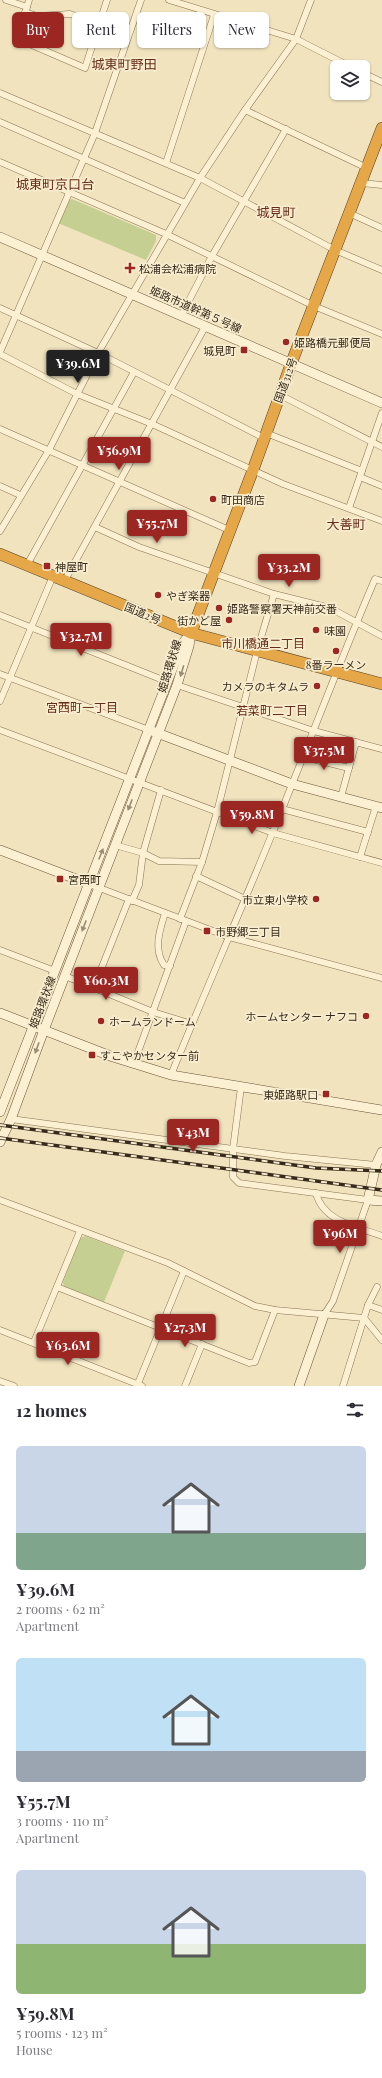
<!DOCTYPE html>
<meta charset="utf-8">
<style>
:root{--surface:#fff;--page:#f2f2f3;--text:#2b2b33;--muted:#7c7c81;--accent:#9c2622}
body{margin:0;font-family:"Playfair Display","Noto Sans JP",serif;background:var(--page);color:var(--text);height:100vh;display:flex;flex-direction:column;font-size:15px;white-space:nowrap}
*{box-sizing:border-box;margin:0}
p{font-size:13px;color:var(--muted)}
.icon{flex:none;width:22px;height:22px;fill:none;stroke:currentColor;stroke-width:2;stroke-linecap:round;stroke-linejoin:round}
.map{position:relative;height:1386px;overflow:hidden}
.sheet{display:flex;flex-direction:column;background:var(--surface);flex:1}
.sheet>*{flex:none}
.top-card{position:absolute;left:12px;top:12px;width:358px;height:36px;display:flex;gap:8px}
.controls{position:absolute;left:330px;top:60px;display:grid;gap:8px}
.controls a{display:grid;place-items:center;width:40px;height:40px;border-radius:6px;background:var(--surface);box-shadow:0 1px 3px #0004;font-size:20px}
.price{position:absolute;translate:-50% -34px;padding:0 9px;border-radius:4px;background:var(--accent);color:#fff;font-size:13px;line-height:26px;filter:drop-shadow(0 1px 2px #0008)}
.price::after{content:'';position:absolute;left:50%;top:24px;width:12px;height:9px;margin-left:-6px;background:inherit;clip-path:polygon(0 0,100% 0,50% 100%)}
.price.on{background:#222;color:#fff}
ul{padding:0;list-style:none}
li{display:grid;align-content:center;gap:8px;height:212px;padding:0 16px}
li span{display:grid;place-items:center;height:124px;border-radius:6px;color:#555}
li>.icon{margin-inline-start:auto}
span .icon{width:72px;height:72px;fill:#fffc;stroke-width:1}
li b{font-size:17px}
h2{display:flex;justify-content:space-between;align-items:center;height:48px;padding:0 16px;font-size:17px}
.tag{padding:0 14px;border-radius:6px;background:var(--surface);box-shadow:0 1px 3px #0004;font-size:14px;line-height:36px}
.tag.on{background:var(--accent);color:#fff}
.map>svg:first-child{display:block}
.green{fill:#c5cf91}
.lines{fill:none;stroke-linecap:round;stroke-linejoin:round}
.street-casing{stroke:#8a7356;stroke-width:7}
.secondary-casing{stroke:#6b5439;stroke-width:10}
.highway-casing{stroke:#57412a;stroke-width:12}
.street{stroke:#fbf0d1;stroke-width:6}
.secondary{stroke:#fbf0d1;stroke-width:9}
.highway{stroke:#e6a748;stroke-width:11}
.rail-casing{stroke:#382a1b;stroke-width:3.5}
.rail{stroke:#f7edce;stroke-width:2;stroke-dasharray:6;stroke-linecap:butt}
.oneway{fill:#9a8d76}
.poi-dot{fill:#9c2622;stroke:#f7edce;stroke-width:1.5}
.labels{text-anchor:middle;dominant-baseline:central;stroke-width:3.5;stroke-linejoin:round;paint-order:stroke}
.poi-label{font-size:11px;fill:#382a1b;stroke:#f7edce;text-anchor:start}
.street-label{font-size:11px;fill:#382a1b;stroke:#f7edce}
.neighbourhood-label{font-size:12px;fill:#672c18;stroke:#f7edce}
.quarter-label{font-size:13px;fill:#672c18;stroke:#f7edce}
</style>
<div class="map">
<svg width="382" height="1386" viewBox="0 0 382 1386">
<rect width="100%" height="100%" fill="#f0e3be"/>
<g class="green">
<path d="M72,199L156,235V241L146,260L58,223L69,200Z"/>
<path d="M85,1236L125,1251L104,1302L64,1287L63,1282L80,1238Z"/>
</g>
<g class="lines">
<defs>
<g id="street">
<path d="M6,0L27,7"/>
<path d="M29,0L18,39L85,68L107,0"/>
<path d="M169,0L296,39L351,67"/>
<path d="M25,12L37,16L70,14L99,24"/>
<path d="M363,73L382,82"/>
<path d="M0,93L200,178L335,250L382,270"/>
<path d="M245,110L367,168"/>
<path d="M0,122L185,203"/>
<path d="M0,162L166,234L314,306L382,334"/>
<path d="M166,163L214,15"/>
<path d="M361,183L382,185"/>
<path d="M349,213L382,228"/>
<path d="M0,308L98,353L264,438"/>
<path d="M181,316L212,256L286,129"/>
<path d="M0,352L95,133L141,0"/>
<path d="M0,354L77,394L152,424L283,484L382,521"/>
<path d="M280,395L382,447"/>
<path d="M0,429L229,530"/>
<path d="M266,433L362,471"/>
<path d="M360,477L382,486"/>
<path d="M0,486L20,495"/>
<path d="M349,508L382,413"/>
<path d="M95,527L139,547L274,594L330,608L382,636"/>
<path d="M0,531L49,450L98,353L200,178L245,110L296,39L311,0"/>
<path d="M27,565L134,372"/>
<path d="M65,580L205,327"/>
<path d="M0,615L168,682"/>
<path d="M0,674L149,730"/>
<path d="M177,685L314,731L382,749"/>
<path d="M0,701L53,576"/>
<path d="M0,730L273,833L382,863"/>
<path d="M304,757L349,768"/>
<path d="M341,797L356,742"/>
<path d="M282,809L368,832"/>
<path d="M115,845L143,853L159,861L202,862"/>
<path d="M360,857L376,806"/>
<path d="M196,876L245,899"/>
<path d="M89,884L229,937L382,978"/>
<path d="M132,901L139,885L143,853L161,790"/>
<path d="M165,913C160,929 153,949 164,965L170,966"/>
<path d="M180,919L202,862L217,812L257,651L274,594"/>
<path d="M0,950L55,971"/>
<path d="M65,976L153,1012L192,1024"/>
<path d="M94,987L129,899"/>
<path d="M134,1063L186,921"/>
<path d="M171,1075C204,994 239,915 272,834C307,749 339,663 375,579L382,581"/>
<path d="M241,1087L233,1149V1177L239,1183L368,1200L333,1301L324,1315"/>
<path d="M11,1119L285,1156L376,1165"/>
<path d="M316,1193C323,1222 358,1227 382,1236"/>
<path d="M0,1200L168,1263L255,1306L275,1310L364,1318L382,1340"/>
<path d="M57,1287L249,1363L255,1362L275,1310"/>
<path d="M368,1305L382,1310"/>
<path d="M0,1330L142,1386"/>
<path d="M34,1342L80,1231"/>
<path d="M0,1381L14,1386"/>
<path d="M137,1386L184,1271"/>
<path d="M185,1386L202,1344"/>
<path d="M343,1386L368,1305L377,1287"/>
</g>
<g id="secondary">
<path d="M0,237L382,403"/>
<path d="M152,731L292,784L382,808"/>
<path d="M0,850L89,884"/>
<path d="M0,1013L113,1057L171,1075L382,1110"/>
<path d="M0,1112L182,644L190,634"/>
<path d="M0,1142L11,1119L44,1030L177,685L189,646L191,633"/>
<path d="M382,1152L376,1165L368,1200L382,1201"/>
<path d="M299,1386L324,1315"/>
</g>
<g id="highway">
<path d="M0,554L191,633L382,684"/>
<path d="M191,633L253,470L291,364L382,128"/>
</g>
</defs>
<use href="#street" class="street-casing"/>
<use href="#secondary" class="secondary-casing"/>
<use href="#highway" class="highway-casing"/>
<use href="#street" class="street"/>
<use href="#secondary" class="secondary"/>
<use href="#highway" class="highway"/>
<defs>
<g id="rail">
<path d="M0,1125L316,1168L382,1171"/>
<path d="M0,1138L382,1190"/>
</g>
</defs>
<use href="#rail" class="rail-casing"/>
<use href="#rail" class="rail"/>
</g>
<defs><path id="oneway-solid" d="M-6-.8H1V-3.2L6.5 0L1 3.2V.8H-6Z"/></defs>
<g class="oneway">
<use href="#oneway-solid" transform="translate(182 671) rotate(107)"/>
<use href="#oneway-solid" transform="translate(130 805) rotate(111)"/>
<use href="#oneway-solid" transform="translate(101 854) rotate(-68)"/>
<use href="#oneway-solid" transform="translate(84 926) rotate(111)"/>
<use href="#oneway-solid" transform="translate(37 1048) rotate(110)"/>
</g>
<g class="poi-dot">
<path d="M128 262h4v4h4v4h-4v4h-4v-4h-4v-4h4z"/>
<circle cx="286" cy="342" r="4"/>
<rect x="240" y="346" width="8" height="8" rx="2"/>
<circle cx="213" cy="499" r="4"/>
<rect x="43" y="562" width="8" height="8" rx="2"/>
<circle cx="158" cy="595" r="4"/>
<circle cx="219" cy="608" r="4"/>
<circle cx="229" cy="620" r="4"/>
<circle cx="316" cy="630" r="4"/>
<circle cx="336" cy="651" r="4"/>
<circle cx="317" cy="686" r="4"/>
<rect x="56" y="875" width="8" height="8" rx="2"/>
<circle cx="316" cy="899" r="4"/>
<rect x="203" y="927" width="8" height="8" rx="2"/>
<circle cx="366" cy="1016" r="4"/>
<circle cx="101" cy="1021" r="4"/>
<rect x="88" y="1051" width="8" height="8" rx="2"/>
<rect x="322" y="1090" width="8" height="8" rx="2"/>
</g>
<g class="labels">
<g class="poi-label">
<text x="139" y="268">松浦会松浦病院</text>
<text x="294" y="342">姫路橋元郵便局</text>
<text x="236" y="350" text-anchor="end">城見町</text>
<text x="221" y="499">町田商店</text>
<text x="55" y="566">神屋町</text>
<text x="166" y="595">やぎ楽器</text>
<text x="227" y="608">姫路警察署天神前交番</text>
<text x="221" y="620" text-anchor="end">街かど屋</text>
<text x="324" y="630">味園</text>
<text x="336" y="664" text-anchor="middle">8番ラーメン</text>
<text x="309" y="686" text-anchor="end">カメラのキタムラ</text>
<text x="68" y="879">宮西町</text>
<text x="308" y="899" text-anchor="end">市立東小学校</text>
<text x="215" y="931">市野郷三丁目</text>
<text x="358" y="1016" text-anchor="end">ホームセンター ナフコ</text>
<text x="109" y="1021">ホームランドーム</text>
<text x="100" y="1055">すこやかセンター前</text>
<text x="318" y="1094" text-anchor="end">東姫路駅口</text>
</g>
<g class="street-label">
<text transform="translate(196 309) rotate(24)">姫路市道幹第５号線</text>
<text transform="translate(285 380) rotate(-70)">国道312号</text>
<text transform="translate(143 613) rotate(23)">国道2号</text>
<text transform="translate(169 666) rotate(-73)">姫路環状線</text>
<text transform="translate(42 1002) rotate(-69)">姫路環状線</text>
</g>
<g class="neighbourhood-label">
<text x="263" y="643">市川橋通二丁目</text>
<text x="82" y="707">宮西町一丁目</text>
<text x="272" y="710">若菜町二丁目</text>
</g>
<g class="quarter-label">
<text x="124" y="63">城東町野田</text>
<text x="55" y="183">城東町京口台</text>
<text x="276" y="211">城見町</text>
<text x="346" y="523">大善町</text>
</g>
</g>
</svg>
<div class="controls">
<a><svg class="icon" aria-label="layers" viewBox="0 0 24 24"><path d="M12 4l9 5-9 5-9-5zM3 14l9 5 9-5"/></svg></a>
</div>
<b class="price on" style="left:78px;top:384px">¥39.6M</b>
<b class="price" style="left:119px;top:471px">¥56.9M</b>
<b class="price" style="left:157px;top:544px">¥55.7M</b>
<b class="price" style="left:289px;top:588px">¥33.2M</b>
<b class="price" style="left:81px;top:657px">¥32.7M</b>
<b class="price" style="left:324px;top:771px">¥37.5M</b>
<b class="price" style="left:252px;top:835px">¥59.8M</b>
<b class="price" style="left:106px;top:1001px">¥60.3M</b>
<b class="price" style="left:193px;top:1153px">¥43M</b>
<b class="price" style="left:340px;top:1254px">¥96M</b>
<b class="price" style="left:185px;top:1348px">¥27.3M</b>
<b class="price" style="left:68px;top:1366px">¥63.6M</b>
<div class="top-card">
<a class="tag on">Buy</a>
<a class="tag">Rent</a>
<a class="tag">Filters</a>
<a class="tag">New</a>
</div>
</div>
<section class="sheet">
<h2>12 homes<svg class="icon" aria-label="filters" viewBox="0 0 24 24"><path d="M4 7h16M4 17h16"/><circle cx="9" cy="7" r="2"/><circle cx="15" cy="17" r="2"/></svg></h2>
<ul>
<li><span style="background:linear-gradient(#c9d6e8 70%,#7fa58c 0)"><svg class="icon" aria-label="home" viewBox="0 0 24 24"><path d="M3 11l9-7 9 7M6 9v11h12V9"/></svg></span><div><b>¥39.6M</b><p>2 rooms · 62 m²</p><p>Apartment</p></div></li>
<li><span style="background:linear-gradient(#bfe0f5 75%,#9aa5b1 0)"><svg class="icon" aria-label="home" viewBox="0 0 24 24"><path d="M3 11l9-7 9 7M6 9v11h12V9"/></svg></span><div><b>¥55.7M</b><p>3 rooms · 110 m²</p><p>Apartment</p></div></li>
<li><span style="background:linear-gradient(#c9d6e8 60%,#8fb573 0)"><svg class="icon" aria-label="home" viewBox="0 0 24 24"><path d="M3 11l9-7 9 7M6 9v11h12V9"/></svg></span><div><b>¥59.8M</b><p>5 rooms · 123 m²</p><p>House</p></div></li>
</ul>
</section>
